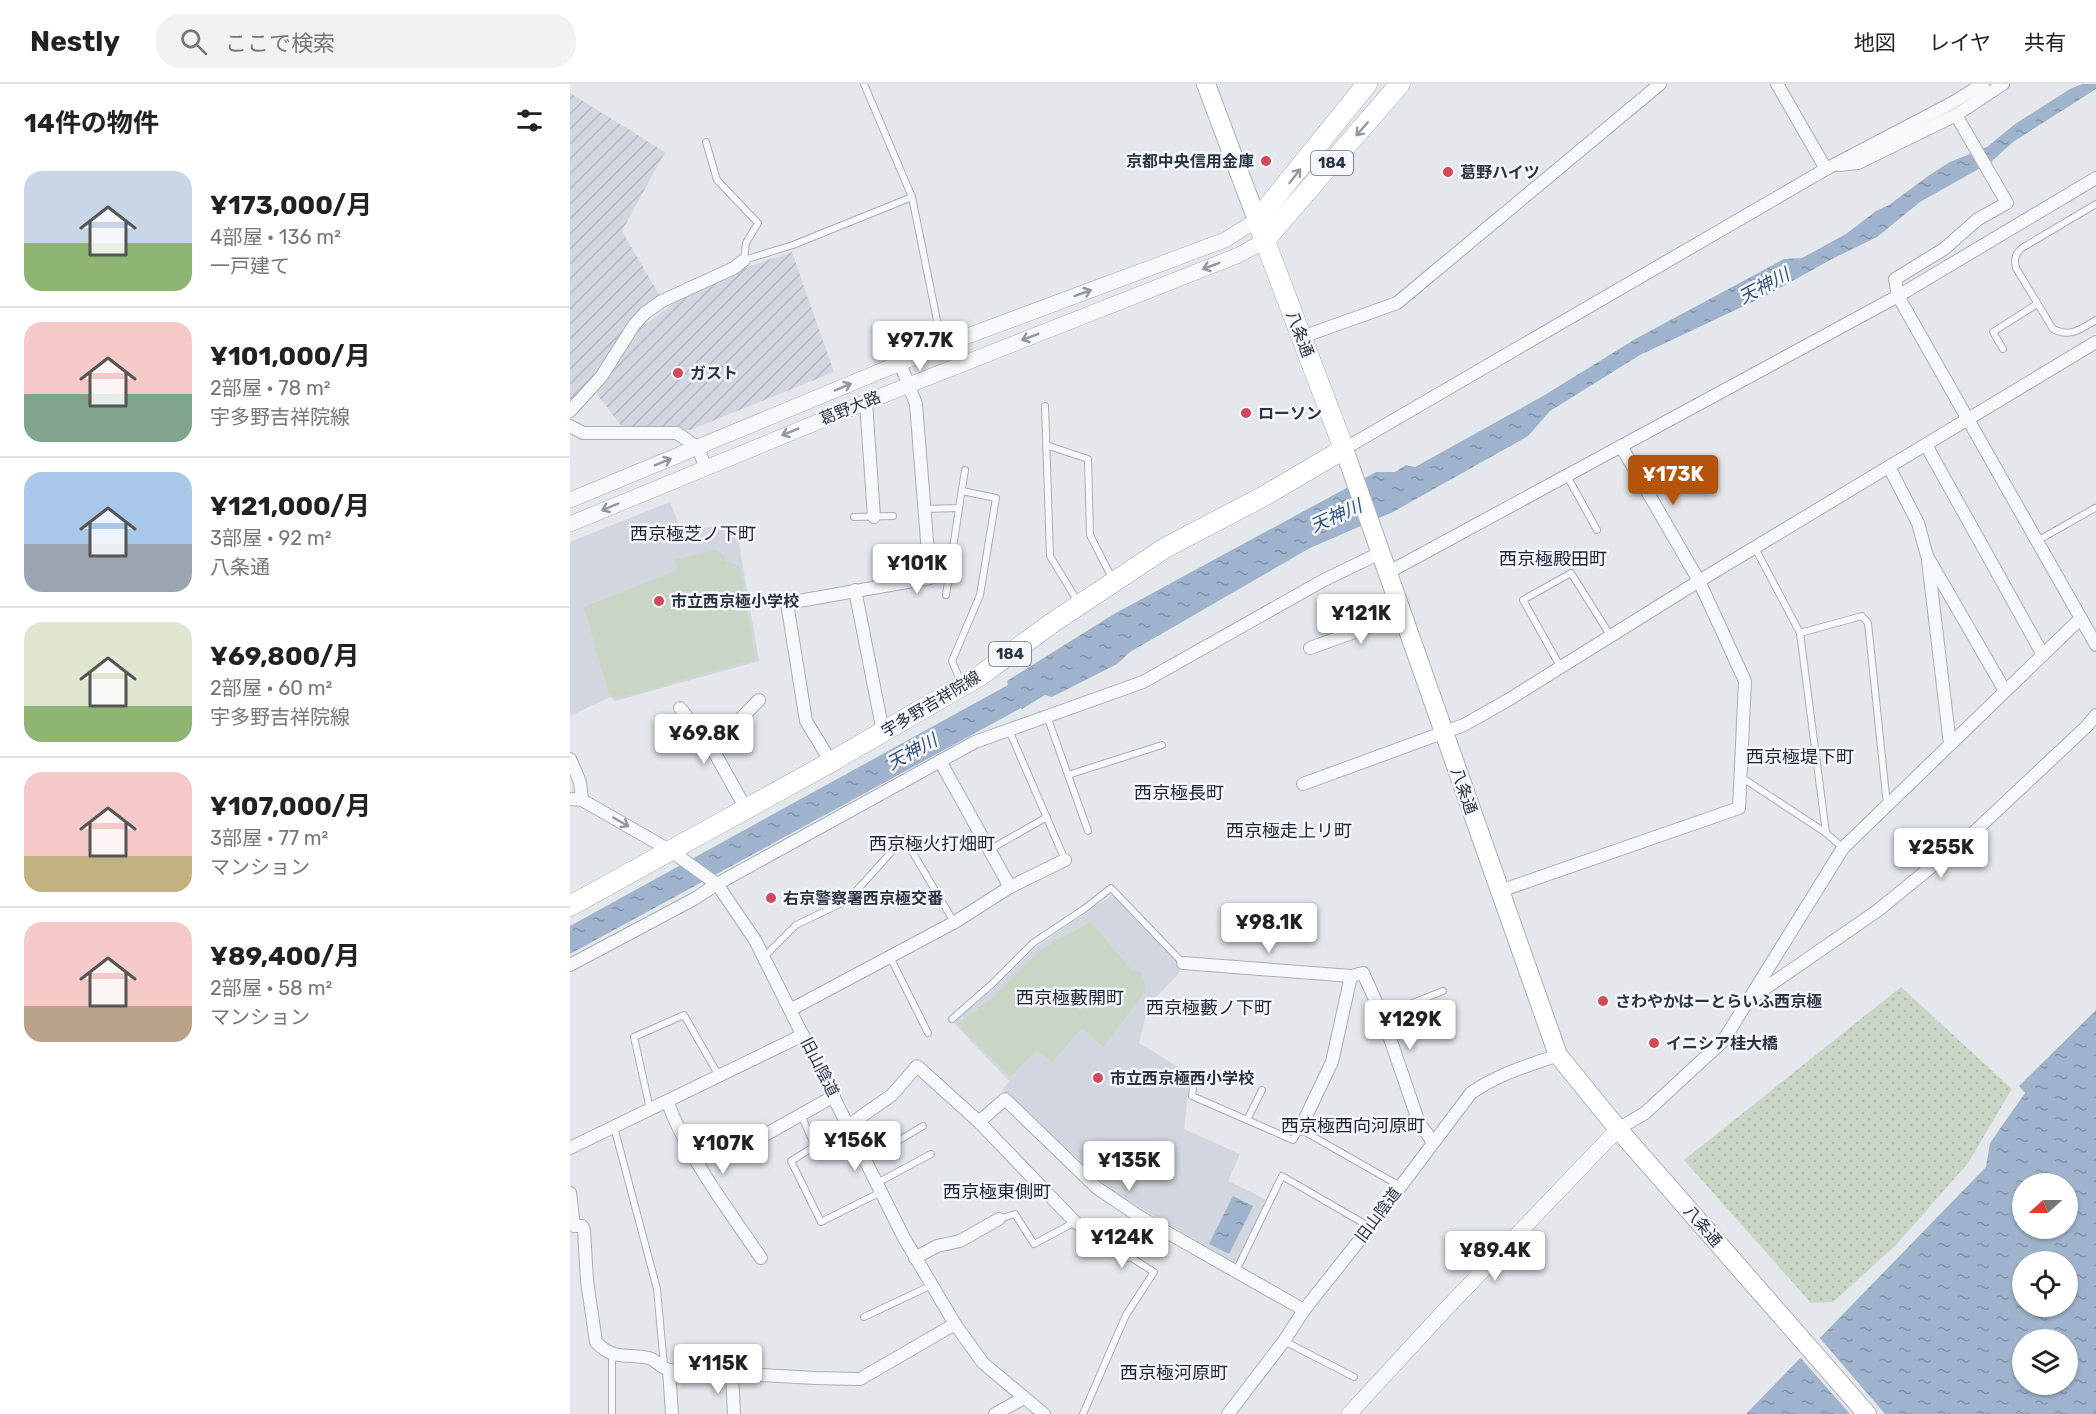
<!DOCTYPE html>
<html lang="ja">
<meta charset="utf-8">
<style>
:root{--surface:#fff;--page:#f2f2f2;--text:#222;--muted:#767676;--line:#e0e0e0;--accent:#b45309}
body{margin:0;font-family:Rubik,"Noto Sans JP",sans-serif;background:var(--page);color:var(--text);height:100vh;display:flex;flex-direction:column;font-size:22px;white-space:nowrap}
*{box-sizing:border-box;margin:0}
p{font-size:20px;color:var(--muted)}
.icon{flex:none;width:33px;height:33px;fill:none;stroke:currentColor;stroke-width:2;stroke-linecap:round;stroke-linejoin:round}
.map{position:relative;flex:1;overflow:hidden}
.side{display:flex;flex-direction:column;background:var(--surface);width:570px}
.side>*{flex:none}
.needle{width:39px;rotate:249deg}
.controls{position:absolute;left:1442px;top:1089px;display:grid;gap:12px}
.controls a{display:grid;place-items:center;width:66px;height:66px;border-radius:50%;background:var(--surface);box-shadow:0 2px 4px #0004;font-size:30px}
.price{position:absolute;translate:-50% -51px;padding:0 14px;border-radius:6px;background:#fff;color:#222;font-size:20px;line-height:39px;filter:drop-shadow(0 2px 3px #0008)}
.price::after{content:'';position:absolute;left:50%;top:36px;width:18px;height:14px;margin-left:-9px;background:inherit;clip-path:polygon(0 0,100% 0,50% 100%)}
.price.current{background:var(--accent);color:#fff}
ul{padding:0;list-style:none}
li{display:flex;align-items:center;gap:18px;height:150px;padding:0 24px}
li+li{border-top:2px solid var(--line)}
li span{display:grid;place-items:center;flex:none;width:168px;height:120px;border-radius:18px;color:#555}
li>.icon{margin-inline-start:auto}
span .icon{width:72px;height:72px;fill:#fffc;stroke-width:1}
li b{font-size:26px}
h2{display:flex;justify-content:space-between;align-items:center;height:72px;padding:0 24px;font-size:26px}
header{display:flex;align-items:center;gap:36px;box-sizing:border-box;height:84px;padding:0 30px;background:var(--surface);border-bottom:2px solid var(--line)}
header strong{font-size:28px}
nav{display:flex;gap:33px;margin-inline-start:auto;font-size:21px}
.search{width:420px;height:54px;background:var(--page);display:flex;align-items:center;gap:15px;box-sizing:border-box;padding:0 21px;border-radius:24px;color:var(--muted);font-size:22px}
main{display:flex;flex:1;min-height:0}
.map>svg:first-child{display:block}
.built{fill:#d2d6de}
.industrial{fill:url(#industrial-furrows)}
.grass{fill:url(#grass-dots)}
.garden{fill:#c9d6c5}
.water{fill:url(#water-ripples);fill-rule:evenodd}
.pier{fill:#e4e7ec}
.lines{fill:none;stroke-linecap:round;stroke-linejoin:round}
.service-casing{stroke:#a9aeb7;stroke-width:8}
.minor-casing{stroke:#a9aeb7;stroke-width:14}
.tertiary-casing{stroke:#a9aeb7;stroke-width:16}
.secondary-casing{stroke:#a9aeb7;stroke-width:20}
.primary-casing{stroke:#a3abb8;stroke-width:21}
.service{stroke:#f7f8fa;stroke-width:6}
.minor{stroke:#f7f8fa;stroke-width:12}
.tertiary{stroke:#f7f8fa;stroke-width:15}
.secondary{stroke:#fff;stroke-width:18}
.primary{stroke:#fff;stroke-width:20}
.oneway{stroke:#959aa2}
.oneway2{stroke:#9196a0}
.poi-dot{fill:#d1495b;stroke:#f4f6f9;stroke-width:2}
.labels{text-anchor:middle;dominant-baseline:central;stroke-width:5;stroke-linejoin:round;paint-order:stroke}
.shield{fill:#f4f6f9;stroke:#676e7b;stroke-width:1.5}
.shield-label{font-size:15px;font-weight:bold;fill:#2b3445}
.poi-label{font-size:16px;font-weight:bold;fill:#2b3445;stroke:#f4f6f9;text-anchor:start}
.street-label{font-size:16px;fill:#2b3445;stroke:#f4f6f9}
.water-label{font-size:18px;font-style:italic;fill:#34527a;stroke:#f4f6f9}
.neighbourhood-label{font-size:18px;fill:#1d2536;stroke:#f4f6f9}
</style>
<header>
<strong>Nestly</strong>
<div class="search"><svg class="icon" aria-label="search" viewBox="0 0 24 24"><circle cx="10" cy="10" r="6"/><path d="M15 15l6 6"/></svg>ここで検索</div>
<nav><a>地図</a><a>レイヤ</a><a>共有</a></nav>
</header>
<main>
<section class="side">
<h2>14件の物件<svg class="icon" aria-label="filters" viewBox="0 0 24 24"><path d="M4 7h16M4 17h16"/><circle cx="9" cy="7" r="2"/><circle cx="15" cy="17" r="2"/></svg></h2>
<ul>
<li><span style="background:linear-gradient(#c9d6e8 60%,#8fb573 0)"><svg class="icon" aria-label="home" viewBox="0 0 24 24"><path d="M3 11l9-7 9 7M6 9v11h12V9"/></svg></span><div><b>¥173,000/月</b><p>4部屋 · 136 m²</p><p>一戸建て</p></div></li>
<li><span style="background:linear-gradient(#f6c9c9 60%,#7fa58c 0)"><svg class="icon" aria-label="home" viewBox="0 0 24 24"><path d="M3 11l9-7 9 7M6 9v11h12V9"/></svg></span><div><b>¥101,000/月</b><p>2部屋 · 78 m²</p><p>宇多野吉祥院線</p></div></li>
<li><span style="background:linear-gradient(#a9c7e8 60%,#9aa5b1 0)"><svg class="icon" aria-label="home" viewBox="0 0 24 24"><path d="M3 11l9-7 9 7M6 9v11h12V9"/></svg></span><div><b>¥121,000/月</b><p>3部屋 · 92 m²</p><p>八条通</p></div></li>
<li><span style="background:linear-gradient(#dfe7d0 70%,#8fb573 0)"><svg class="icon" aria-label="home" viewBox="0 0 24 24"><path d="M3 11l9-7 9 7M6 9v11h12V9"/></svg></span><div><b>¥69,800/月</b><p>2部屋 · 60 m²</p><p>宇多野吉祥院線</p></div></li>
<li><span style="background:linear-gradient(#f6c9c9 70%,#c2b280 0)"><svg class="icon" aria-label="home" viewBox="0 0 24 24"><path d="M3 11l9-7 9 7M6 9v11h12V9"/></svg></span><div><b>¥107,000/月</b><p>3部屋 · 77 m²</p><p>マンション</p></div></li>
<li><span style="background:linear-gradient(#f6c9c9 70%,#b9a48a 0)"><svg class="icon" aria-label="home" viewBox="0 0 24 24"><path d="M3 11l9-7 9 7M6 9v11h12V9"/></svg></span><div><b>¥89,400/月</b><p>2部屋 · 58 m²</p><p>マンション</p></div></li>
</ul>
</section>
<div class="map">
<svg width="1526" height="1330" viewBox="0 0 1526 1330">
<defs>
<pattern id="industrial-furrows" width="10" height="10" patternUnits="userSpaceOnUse" patternTransform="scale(1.5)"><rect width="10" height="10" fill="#d2d6de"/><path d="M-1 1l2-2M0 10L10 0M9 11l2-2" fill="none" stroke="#b4b8c0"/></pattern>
<pattern id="grass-dots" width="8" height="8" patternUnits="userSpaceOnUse" patternTransform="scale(1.5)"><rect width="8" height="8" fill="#c9d6c5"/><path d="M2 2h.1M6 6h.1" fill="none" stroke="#adb8ab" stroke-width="1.8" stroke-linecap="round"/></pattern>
<pattern id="water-ripples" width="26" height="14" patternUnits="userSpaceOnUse" patternTransform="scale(1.5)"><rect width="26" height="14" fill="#9fb4cc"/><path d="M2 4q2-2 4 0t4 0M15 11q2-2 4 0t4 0" fill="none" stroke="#8293a7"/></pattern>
</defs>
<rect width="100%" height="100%" fill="#e4e7ec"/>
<g class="built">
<path d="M100,418L111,445L166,442L189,577L45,617L40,613L0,632V458Z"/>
<path d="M542,811L605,871L610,888L578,922L569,959L620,990L614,1045L670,1070L658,1097L697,1116L669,1182L544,1108L432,1006L439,997L383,938L422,906L465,864Z"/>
</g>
<g class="industrial">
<path d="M0,9L95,68L52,147L90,212L55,243L33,280L0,319Z"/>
<path d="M222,168L264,288L120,346L53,344L26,309L67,247L108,216L180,182Z"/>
</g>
<path class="grass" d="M1331,903L1442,1005L1398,1079L1326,1161L1263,1218L1241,1219L1114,1076Z"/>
<g class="garden">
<path d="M146,466L154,472L155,477L170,482L186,575L45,615L38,607L14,523L107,486L104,476Z"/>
<path d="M521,838L562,887L571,888L576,906L533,963L512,944L482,978L467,966L440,993L388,940L422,914L470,866Z"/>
</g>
<g class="water">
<path d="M1512,0H1526V5L1443,58L1421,78L1350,118L1307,153L1262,175L1197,211L1070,271L980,327L958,352L823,428L740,464L560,568L547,580L482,613L475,611L452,625L451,624L0,870V842L438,601L437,597L544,530L806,388H825L836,381L845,383L973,312L1067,254L1214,175L1232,174L1276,150L1306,127L1319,121L1358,92L1380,78L1417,63L1445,40L1500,5Z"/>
<path d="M1526,926V1330H1176L1416,1083L1420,1059L1455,1009L1449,1002ZM1452,1100H1497V1144H1452ZM1452,1178H1497V1222H1452ZM1452,1256H1497V1300H1452Z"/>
<path d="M663,1112L683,1122L659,1170L639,1160Z"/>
</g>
<path class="pier" d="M1248,1252L1315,1330H1280L1229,1272Z"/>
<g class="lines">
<defs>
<g id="service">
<path d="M294,0L342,113L372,261"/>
<path d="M136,58L147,96L188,139L176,159L174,176L223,161L342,113"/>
<path d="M1526,120L1452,164C1445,170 1444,175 1446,184L1483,245C1500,254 1511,245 1526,236"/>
<path d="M1433,265L1423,248L1467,220"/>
<path d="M475,322L480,472L508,518"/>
<path d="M476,361L518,375L520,451L543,496"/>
<path d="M997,392L1027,446"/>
<path d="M354,425L389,424L395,386"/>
<path d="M284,433L323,432"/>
<path d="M1467,457L1525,424"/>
<path d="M1185,464L1230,549L1256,749"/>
<path d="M376,511L389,424"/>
<path d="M1230,549L1292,532L1298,539L1317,721"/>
<path d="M990,582L953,516L1001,489L1040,551"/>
<path d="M391,598L382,577L410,511L426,414L392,407"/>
<path d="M477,632L518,747"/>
<path d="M439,646L495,776"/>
<path d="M498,691L592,661"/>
<path d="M1171,693L1256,749L1273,764"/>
<path d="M419,766L477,733"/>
<path d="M194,873L226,841L278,816L334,754L384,838"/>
<path d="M320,873L358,949"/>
<path d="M812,931L873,907"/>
<path d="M382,935L422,900L463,859L514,825L541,804L613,879"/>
<path d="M624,996L622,1012L723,1056L730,1045L830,1102"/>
<path d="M80,1025L64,953L114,931L149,992"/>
<path d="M231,1031L245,1062L221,1077L251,1138L311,1108"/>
<path d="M677,1036L692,1006"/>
<path d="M44,1043L87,1205L94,1282"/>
<path d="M296,1076L353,1042"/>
<path d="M307,1099L361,1070"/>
<path d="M429,1135L445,1130L464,1160L505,1138"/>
<path d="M666,1187L712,1092L800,1143"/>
<path d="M294,1233L362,1201"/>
<path d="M714,1257L784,1293"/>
<path d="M42,1330V1271"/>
<path d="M513,1330L556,1231L584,1188L557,1171"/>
</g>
<g id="minor">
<path d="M1207,0L1256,85"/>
<path d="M1386,31L1437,119L1408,135L1374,165L1325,195L1328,212L1526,561"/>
<path d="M1269,81L1288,79L1386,31L1433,0"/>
<path d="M732,253L827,219L1090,0"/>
<path d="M296,318L304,433"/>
<path d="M0,327L31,293L64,241L75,229L92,217L164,184L174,176"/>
<path d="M0,342L13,349H107L128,364L135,382"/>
<path d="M1356,361L1473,571"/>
<path d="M774,365L1256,85L1382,19L1413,0"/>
<path d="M1319,383L1348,439L1357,472L1435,607"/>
<path d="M1358,477L1380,660"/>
<path d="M817,489L1328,212L1526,94"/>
<path d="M285,506L313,648"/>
<path d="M740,564L832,531"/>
<path d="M110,624L142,664L176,725"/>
<path d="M142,664L189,616"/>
<path d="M0,675L10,698L12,716"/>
<path d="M370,677L440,803"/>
<path d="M261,678L236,637L217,519L360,494L346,320L330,279"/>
<path d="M733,700L894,641L938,616L1129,497L1526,258"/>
<path d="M0,715L12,716L101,767L147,800L185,856L334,1154L385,1240L413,1279L474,1330"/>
<path d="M930,807L1169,724L1175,597L1129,497L1051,362"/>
<path d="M613,879L781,892"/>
<path d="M0,881L124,815L147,800L405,658L573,598L754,496L810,469"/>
<path d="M1184,912L1307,827L1403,749L1517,642L1526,631"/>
<path d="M220,926L385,838L440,803L495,776"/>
<path d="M97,1017C119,1075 157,1124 191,1174"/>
<path d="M409,1038L435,1015L527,1104L570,1133L734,1226"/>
<path d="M279,1041L322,1011L347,982L409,1038L505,1138L557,1171L570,1133"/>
<path d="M730,1045L762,978L781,892L793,889L812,931L849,1039L863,1058"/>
<path d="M1048,1045L1075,1029L1153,957L1273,764L1510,535"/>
<path d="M0,1064L233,951"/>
<path d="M170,1065L264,1012"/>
<path d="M0,1109L4,1142H12L14,1146L17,1197L26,1258C43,1277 57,1269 79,1274C86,1276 91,1284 99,1286L245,1294L290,1295L385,1240"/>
<path d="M345,1174L367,1162L390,1157L429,1135"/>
<path d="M99,1286L102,1330"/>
<path d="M162,1290L164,1330"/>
<path d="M425,1330L454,1314"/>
<path d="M658,1330L714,1257L734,1226L800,1143L901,1009C928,990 957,982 988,971"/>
</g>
<g id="tertiary">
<path d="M0,416L376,260L655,156L687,136"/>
<path d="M0,440L296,318L669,171L694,157"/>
<path d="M779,1330L875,1226L1048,1045"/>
</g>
<g id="secondary">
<path d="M636,0L687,136"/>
<path d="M774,365L988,971L1048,1045L1297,1330"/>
</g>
<g id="primary">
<path d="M694,157L830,0"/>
<path d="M0,822L261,678L411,591L482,539L595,464L694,412L774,365L687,136L797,0"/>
</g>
</defs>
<use href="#service" class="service-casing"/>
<use href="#minor" class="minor-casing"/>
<use href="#tertiary" class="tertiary-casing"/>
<use href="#secondary" class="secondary-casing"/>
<use href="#primary" class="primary-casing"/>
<use href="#service" class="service"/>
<use href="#minor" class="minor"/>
<use href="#tertiary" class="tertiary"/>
<use href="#secondary" class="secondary"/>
<use href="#primary" class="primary"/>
</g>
<defs><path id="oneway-shaft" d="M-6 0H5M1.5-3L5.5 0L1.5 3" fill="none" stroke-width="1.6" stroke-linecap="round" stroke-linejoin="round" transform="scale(1.5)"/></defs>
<g class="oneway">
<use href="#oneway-shaft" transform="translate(792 45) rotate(131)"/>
<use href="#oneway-shaft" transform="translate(725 92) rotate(-52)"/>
</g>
<g class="oneway2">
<use href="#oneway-shaft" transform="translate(641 182) rotate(159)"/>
<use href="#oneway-shaft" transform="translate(513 209) rotate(-20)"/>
<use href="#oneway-shaft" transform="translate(460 253) rotate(159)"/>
<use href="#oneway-shaft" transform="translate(273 303) rotate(-23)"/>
<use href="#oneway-shaft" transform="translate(220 348) rotate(158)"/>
<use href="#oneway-shaft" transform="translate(93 378) rotate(-22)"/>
<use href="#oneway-shaft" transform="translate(40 423) rotate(157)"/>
<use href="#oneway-shaft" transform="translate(51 738) rotate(30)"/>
</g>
<g class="poi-dot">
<circle cx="696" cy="77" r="6"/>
<circle cx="878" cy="88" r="6"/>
<circle cx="108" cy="289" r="6"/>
<circle cx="676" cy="329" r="6"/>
<circle cx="89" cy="517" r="6"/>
<circle cx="201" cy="814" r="6"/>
<circle cx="1033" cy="917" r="6"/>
<circle cx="1084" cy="959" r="6"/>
<circle cx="528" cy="994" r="6"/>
</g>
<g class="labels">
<g class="shield">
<rect x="741" y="67" width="42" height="24" rx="4.5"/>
<rect x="419" y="558" width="42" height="24" rx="4.5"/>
</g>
<g class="shield-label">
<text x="762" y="79">184</text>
<text x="440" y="570">184</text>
</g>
<g class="poi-label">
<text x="684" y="77" text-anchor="end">京都中央信用金庫</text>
<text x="890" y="88">葛野ハイツ</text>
<text x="120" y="289">ガスト</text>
<text x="688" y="329">ローソン</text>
<text x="101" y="517">市立西京極小学校</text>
<text x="213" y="814">右京警察署西京極交番</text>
<text x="1045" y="917">さわやかはーとらいふ西京極</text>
<text x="1096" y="959">イニシア桂大橋</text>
<text x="540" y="994">市立西京極西小学校</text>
</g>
<g class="street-label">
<text transform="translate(730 250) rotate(69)">八条通</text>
<text transform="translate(280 324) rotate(-22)">葛野大路</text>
<text transform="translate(361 620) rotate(-31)">宇多野吉祥院線</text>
<text transform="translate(894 707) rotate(71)">八条通</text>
<text transform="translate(250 983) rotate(63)">旧山陰道</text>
<text transform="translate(808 1131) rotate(-53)">旧山陰道</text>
<text transform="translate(1133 1142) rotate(49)">八条通</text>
</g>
<g class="water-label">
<text transform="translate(1194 202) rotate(-28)">天神川</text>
<text transform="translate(766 432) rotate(-24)">天神川</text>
<text transform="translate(342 668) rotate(-29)">天神川</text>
</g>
<g class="neighbourhood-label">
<text x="123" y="450">西京極芝ノ下町</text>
<text x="983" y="475">西京極殿田町</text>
<text x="1230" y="673">西京極堤下町</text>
<text x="609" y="709">西京極長町</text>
<text x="719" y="747">西京極走上リ町</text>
<text x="362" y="760">西京極火打畑町</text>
<text x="500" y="914">西京極藪開町</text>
<text x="639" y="924">西京極藪ノ下町</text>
<text x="783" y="1042">西京極西向河原町</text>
<text x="427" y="1108">西京極東側町</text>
<text x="604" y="1289">西京極河原町</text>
</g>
</g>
</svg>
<div class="controls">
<a><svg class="needle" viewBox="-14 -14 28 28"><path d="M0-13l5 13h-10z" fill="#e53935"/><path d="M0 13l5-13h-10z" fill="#767676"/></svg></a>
<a><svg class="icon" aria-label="locate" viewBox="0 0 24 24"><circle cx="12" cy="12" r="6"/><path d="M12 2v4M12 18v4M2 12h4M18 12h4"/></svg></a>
<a><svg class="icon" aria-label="layers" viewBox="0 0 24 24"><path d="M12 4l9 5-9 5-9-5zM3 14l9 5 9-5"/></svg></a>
</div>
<b class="price" style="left:350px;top:288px">¥97.7K</b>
<b class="price current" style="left:1103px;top:422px">¥173K</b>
<b class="price" style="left:347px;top:511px">¥101K</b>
<b class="price" style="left:791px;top:561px">¥121K</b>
<b class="price" style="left:134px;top:681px">¥69.8K</b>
<b class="price" style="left:1371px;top:795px">¥255K</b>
<b class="price" style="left:699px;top:870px">¥98.1K</b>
<b class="price" style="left:840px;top:967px">¥129K</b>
<b class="price" style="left:285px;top:1088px">¥156K</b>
<b class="price" style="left:153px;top:1091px">¥107K</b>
<b class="price" style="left:559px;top:1108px">¥135K</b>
<b class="price" style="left:552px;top:1185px">¥124K</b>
<b class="price" style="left:925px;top:1198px">¥89.4K</b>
<b class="price" style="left:148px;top:1311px">¥115K</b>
</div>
</main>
